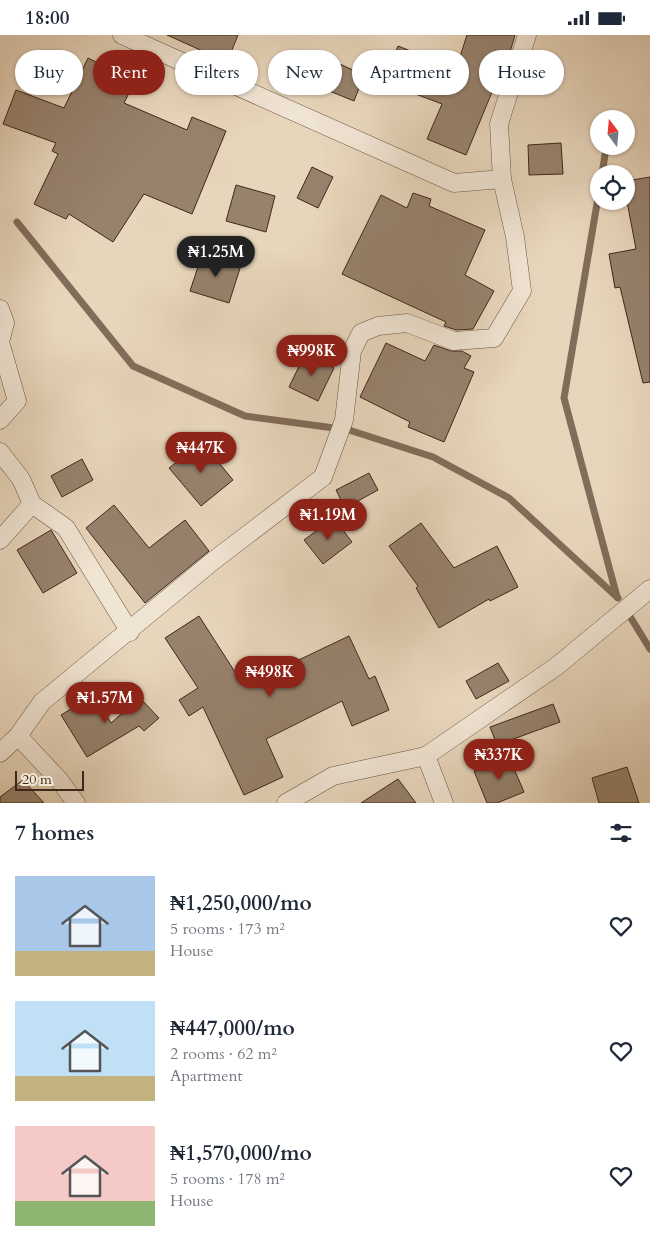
<!DOCTYPE html>
<meta charset="utf-8">
<style>
:root{--surface:#fff;--page:#f2f2f3;--text:#1f2937;--muted:#747a83;--accent:#8f2418}
body{margin:0;font-family:Cardo,serif;background:var(--page);color:var(--text);height:100vh;display:flex;flex-direction:column;font-size:19px;white-space:nowrap}
*{box-sizing:border-box;margin:0}
p{font-size:16px;color:var(--muted)}
.icon{flex:none;width:28px;height:28px;fill:none;stroke:currentColor;stroke-width:2;stroke-linecap:round;stroke-linejoin:round}
.map{position:relative;height:768px;overflow:hidden}
.drawer{display:flex;flex-direction:column;background:var(--surface);flex:1}
.drawer>*{flex:none}
.hud{position:absolute;left:15px;top:15px;width:620px;height:45px;display:flex;gap:10px}
.needle{width:32px;rotate:344deg}
.fabs{position:absolute;left:590px;top:75px;display:grid;gap:10px}
.fabs a{display:grid;place-items:center;width:45px;height:45px;border-radius:50%;background:var(--surface);box-shadow:0 1px 4px #0004;font-size:25px}
.scale{position:absolute;left:15px;bottom:12px;width:69px;box-sizing:border-box;padding-left:5px;border:2px solid #3f281a;border-top:0;font-size:14px;line-height:18px;white-space:nowrap;color:#3f281a;-webkit-text-stroke:4px #f0e4d3;paint-order:stroke}
.price{position:absolute;translate:-50% -42px;padding:0 11px;border-radius:18px;background:var(--accent);color:#fff;font-size:16px;line-height:32px;filter:drop-shadow(0 1px 2px #0008)}
.price::after{content:'';position:absolute;left:50%;top:30px;width:15px;height:11px;margin-left:-8px;background:inherit;clip-path:polygon(0 0,100% 0,50% 100%)}
.price.selected{background:#222;color:#fff}
ul{padding:0;list-style:none}
li{display:flex;align-items:center;gap:15px;height:125px;padding:0 15px}
li span{display:grid;place-items:center;flex:none;width:140px;height:100px;border-radius:0px;color:#555}
li>.icon{margin-inline-start:auto}
span .icon{width:60px;height:60px;fill:#fffc;stroke-width:1}
li b{font-size:21px}
h2{display:flex;justify-content:space-between;align-items:center;height:60px;padding:0 15px;font-size:21px}
.tag{padding:0 18px;border-radius:22px;background:var(--surface);box-shadow:0 1px 4px #0004;font-size:18px;line-height:45px}
.tag.selected{background:var(--accent);color:#fff}
.status{display:flex;justify-content:space-between;align-items:center;height:35px;padding:0 25px;background:var(--surface);direction:ltr}
.status svg{height:14px;fill:currentColor}
.map>svg:first-child{display:block}
.lines{fill:none;stroke-linecap:round;stroke-linejoin:round}
.stream{stroke:#826d5a;stroke-width:7}
.building{fill:#97826e;stroke:#3f281a}
.street-casing{stroke:#695442;stroke-width:19}
.street{stroke:#f0e4d3;stroke-width:18}
</style>
<div class="status"><b>18:00</b><svg viewBox="0 0 49 12"><path d="M0 12V9h3v3zM5 12V6h3v6zM10 12V3h3v9zM15 12V0h3v12zM26 1h20v11H26zM47 4h2v5h-2z"/></svg></div>
<div class="map">
<svg width="650" height="768" viewBox="0 0 650 768">
<rect width="100%" height="100%" fill="#e8d6bc"/>
<filter id="stains"><feTurbulence type="fractalNoise" baseFrequency=".004" numOctaves="4"/><feColorMatrix values="0 0 0 0 .2 0 0 0 0 .09 0 0 0 0 .02 0 0 0 .5 -.17"/></filter>
<radialGradient id="worn" r=".72"><stop offset=".6" stop-color="#630" stop-opacity="0"/><stop offset="1" stop-color="#630" stop-opacity=".3"/></radialGradient>
<g class="lines">
<g class="stream">
<path d="M602,139L605,120"/>
<path d="M599,157L564,363L617,562"/>
<path d="M17,187L133,331L245,381L349,395L433,422L509,463L618,563"/>
<path d="M626,575L650,614"/>
</g>
</g>
<g class="building">
<path d="M167,0H238L227,27Z"/>
<path d="M467,0H515L505,34L502,33L466,120L427,104L442,69L384,47L398,11L456,34Z"/>
<path d="M88,23L135,46L124,68L187,95L192,82L226,96L192,179L144,159L113,207L69,179L66,184L34,169L58,119L52,116L56,108L3,89L16,55L64,73Z"/>
<path d="M333,26L364,40L354,66L322,53Z"/>
<path d="M561,108L563,139L529,140L528,110Z"/>
<path d="M312,132L333,142L318,173L297,163Z"/>
<path d="M650,142V347L643,348L620,252L615,253L609,219L636,214L626,161V146Z"/>
<path d="M236,150L275,161L266,197L226,186Z"/>
<path d="M413,158L431,164L429,171L485,195L465,240L494,256L473,294L456,295L444,291L446,287L342,239L381,160L407,173Z"/>
<path d="M203,217L241,230L229,268L190,256Z"/>
<path d="M386,308L425,326L434,310L451,316H462L471,321L464,333L474,337L444,407L408,392L410,387L360,362Z"/>
<path d="M305,319L334,333L318,366L289,352Z"/>
<path d="M202,407L233,445L201,471L169,433Z"/>
<path d="M82,424L93,445L62,462L51,441Z"/>
<path d="M369,438L378,455L345,473L336,455Z"/>
<path d="M114,470L149,513L185,485L209,516L145,568L86,493Z"/>
<path d="M334,483L352,507L323,529L304,505Z"/>
<path d="M421,488L454,533L497,511L518,552L490,566L489,564L439,593L416,553L418,551L389,511Z"/>
<path d="M51,495L77,538L43,558L17,515Z"/>
<path d="M199,581L244,651L349,601L369,644L375,641L389,675L352,691L342,666L266,704L283,742L244,760L203,672L189,681L179,665L198,653L165,603Z"/>
<path d="M498,628L509,646L476,664L466,646Z"/>
<path d="M94,660L111,688L140,663L159,683L144,696L139,691L87,722L61,680Z"/>
<path d="M553,669L560,687L497,710L490,692Z"/>
<path d="M509,722L524,757L497,768H487L474,736Z"/>
<path d="M627,732L639,768H599L592,743Z"/>
<path d="M398,744L416,768H361Z"/>
<path d="M23,745L44,768H0V762Z"/>
</g>
<g class="lines">
<defs>
<g id="street">
<path d="M122,0L454,148L502,144"/>
<path d="M0,274L5,288L0,307L17,366L0,385"/>
<path d="M0,417L21,444L32,469L66,493L130,597"/>
<path d="M0,505L32,469"/>
<path d="M18,701L60,746L76,768"/>
<path d="M0,718L18,701L42,667L213,526L323,442L344,385L352,316L361,298L378,291L407,288L454,306L494,303L522,256L515,202L502,144L499,89L527,0"/>
<path d="M426,721L444,768"/>
<path d="M286,768L333,741L426,721L557,631L650,554"/>
</g>
</defs>
<use href="#street" class="street-casing"/>
<use href="#street" class="street"/>
</g>
<rect width="100%" height="100%" filter="url(#stains)"/>
<rect width="100%" height="100%" fill="url(#worn)"/>
</svg>
<div class="fabs">
<a><svg class="needle" viewBox="-14 -14 28 28"><path d="M0-13l5 13h-10z" fill="#e53935"/><path d="M0 13l5-13h-10z" fill="#747a83"/></svg></a>
<a><svg class="icon" aria-label="locate" viewBox="0 0 24 24"><circle cx="12" cy="12" r="6"/><path d="M12 2v4M12 18v4M2 12h4M18 12h4"/></svg></a>
</div>
<div class="scale">20 m</div>
<b class="price selected" style="left:216px;top:243px">₦1.25M</b>
<b class="price" style="left:312px;top:342px">₦998K</b>
<b class="price" style="left:201px;top:439px">₦447K</b>
<b class="price" style="left:328px;top:506px">₦1.19M</b>
<b class="price" style="left:270px;top:663px">₦498K</b>
<b class="price" style="left:105px;top:689px">₦1.57M</b>
<b class="price" style="left:499px;top:746px">₦337K</b>
<div class="hud">
<a class="tag">Buy</a>
<a class="tag selected">Rent</a>
<a class="tag">Filters</a>
<a class="tag">New</a>
<a class="tag">Apartment</a>
<a class="tag">House</a>
</div>
</div>
<section class="drawer">
<h2>7 homes<svg class="icon" aria-label="filters" viewBox="0 0 24 24"><path d="M4 7h16M4 17h16"/><circle cx="9" cy="7" r="2"/><circle cx="15" cy="17" r="2"/></svg></h2>
<ul>
<li><span style="background:linear-gradient(#a9c7e8 75%,#c2b280 0)"><svg class="icon" aria-label="home" viewBox="0 0 24 24"><path d="M3 11l9-7 9 7M6 9v11h12V9"/></svg></span><div><b>₦1,250,000/mo</b><p>5 rooms · 173 m²</p><p>House</p></div><svg class="icon" aria-label="heart" viewBox="0 0 24 24"><path d="M12 20l-8-8c-3-5 5-10 8-4 3-6 11-1 8 4z"/></svg></li>
<li><span style="background:linear-gradient(#bfe0f5 75%,#c2b280 0)"><svg class="icon" aria-label="home" viewBox="0 0 24 24"><path d="M3 11l9-7 9 7M6 9v11h12V9"/></svg></span><div><b>₦447,000/mo</b><p>2 rooms · 62 m²</p><p>Apartment</p></div><svg class="icon" aria-label="heart" viewBox="0 0 24 24"><path d="M12 20l-8-8c-3-5 5-10 8-4 3-6 11-1 8 4z"/></svg></li>
<li><span style="background:linear-gradient(#f6c9c9 75%,#8fb573 0)"><svg class="icon" aria-label="home" viewBox="0 0 24 24"><path d="M3 11l9-7 9 7M6 9v11h12V9"/></svg></span><div><b>₦1,570,000/mo</b><p>5 rooms · 178 m²</p><p>House</p></div><svg class="icon" aria-label="heart" viewBox="0 0 24 24"><path d="M12 20l-8-8c-3-5 5-10 8-4 3-6 11-1 8 4z"/></svg></li>
</ul>
</section>
